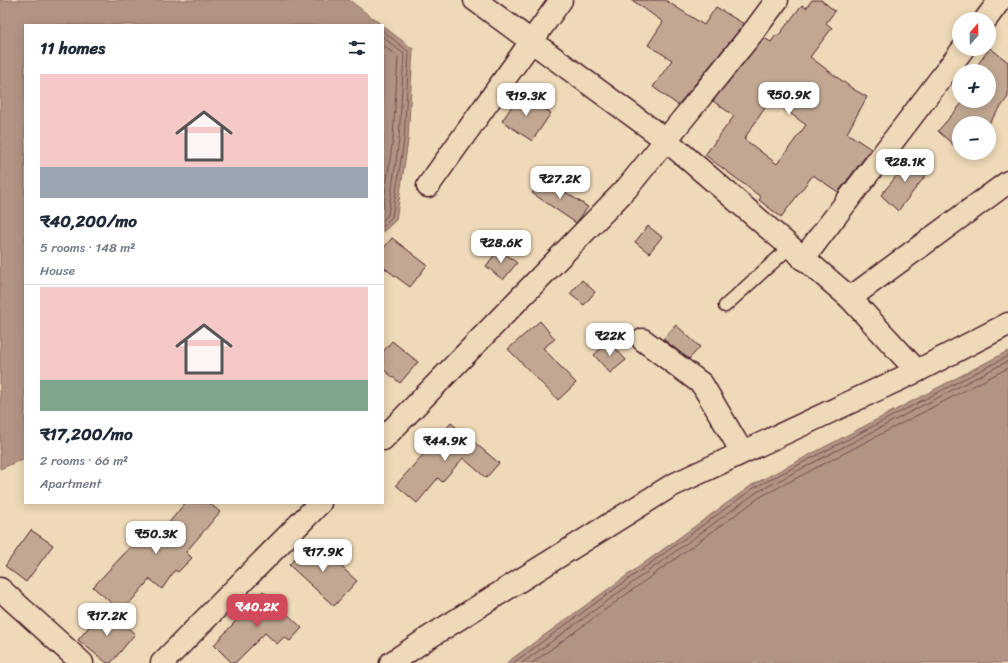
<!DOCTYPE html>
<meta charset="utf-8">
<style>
:root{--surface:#fff;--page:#f2f2f3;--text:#1f2937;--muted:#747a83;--line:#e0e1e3;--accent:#d1495b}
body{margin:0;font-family:Sriracha,sans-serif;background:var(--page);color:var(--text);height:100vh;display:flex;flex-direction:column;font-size:15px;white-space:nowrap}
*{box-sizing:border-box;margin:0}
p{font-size:13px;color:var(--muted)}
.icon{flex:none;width:22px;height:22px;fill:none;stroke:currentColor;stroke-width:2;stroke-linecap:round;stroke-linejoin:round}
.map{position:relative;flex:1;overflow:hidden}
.drawer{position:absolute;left:24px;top:24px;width:360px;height:480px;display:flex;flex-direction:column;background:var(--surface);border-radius:0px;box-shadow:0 2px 10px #0003}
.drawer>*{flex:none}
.needle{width:26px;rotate:20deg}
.fabs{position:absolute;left:952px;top:12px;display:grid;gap:8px}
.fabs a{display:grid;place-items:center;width:44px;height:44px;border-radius:50%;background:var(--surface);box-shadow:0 2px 10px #0003;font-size:20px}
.price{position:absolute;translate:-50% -34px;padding:0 9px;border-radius:8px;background:#fff;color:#222;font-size:13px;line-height:26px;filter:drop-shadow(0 1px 2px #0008)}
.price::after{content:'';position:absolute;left:50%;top:24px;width:12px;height:9px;margin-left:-6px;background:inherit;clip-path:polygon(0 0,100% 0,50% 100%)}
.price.on{background:var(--accent);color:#fff}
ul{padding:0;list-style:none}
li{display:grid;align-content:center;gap:8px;height:212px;padding:0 16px}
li+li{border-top:1px solid var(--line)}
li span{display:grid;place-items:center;height:124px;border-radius:0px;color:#555}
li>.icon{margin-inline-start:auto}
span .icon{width:72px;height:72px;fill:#fffc;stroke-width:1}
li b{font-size:17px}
h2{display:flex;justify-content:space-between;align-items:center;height:48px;padding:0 16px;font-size:17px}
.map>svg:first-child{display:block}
.water{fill:#b29484;stroke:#886560}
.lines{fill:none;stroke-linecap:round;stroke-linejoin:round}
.shore{stroke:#744e4f;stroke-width:1}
.building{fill:#c2a893;stroke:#4a1f2b;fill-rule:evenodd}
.lane-casing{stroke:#4a1f2b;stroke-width:15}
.street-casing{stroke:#4a1f2b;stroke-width:25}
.secondary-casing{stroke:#4a1f2b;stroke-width:25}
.lane{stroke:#eed9b8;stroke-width:12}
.street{stroke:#eed9b8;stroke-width:22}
.secondary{stroke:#eed9b8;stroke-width:22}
</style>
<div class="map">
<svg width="1008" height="663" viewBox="0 0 1008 663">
<rect width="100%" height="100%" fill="#eed9b8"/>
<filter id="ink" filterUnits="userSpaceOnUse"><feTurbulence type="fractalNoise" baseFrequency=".025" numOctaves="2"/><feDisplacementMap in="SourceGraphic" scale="8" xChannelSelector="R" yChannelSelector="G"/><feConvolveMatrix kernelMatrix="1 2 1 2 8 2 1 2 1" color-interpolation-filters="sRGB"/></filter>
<g filter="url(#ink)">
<g class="water">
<path d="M0,0H349L382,25H25V458L0,469Z"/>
<path d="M383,26L413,49L408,141L396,220L383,232Z"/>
<path d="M1008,351V663H506L752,485Z"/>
</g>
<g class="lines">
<g class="shore">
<path d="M383,31L409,52L404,141L392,217L383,226"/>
<path d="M383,37L404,54L399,140L388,215L383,220"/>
<path d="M383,45L398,57L393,139L383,207"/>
<path d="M513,663L754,488L1008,356"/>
<path d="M522,663L757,492L1008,361"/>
<path d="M532,663L760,497L1008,368"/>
</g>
</g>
<g class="building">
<path d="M632,0H665L704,25L716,7L744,24L678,105L653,87L672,60L648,45L663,22Z"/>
<path d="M812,0H821L835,11L826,23L832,28L810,57L853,89L867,97L847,133L871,149L838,192L813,175L781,217L759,200L761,197L705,155L734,116L713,101L764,38L771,42L776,35L778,36L802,5L806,8ZM771,99L806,125L777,164L744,139Z"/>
<path d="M990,48L1008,62V97L989,123H959V150L938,131L964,101H989V71L978,64Z"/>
<path d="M521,93L551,113L532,141L502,121Z"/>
<path d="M913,156L930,170L898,211L881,195Z"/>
<path d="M543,177L588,207L576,223L532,193Z"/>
<path d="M648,226L662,237L649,253L635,242Z"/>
<path d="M392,238L427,265L410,287L383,267V249Z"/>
<path d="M499,249L517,263L503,280L486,266Z"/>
<path d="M582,280L595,292L584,305L570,294Z"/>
<path d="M540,321L555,339L543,348L576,383L558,400L508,349Z"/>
<path d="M676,325L700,347L689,359L663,339Z"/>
<path d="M392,341L418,362L400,383L383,369V352Z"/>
<path d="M609,341L626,360L610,373L594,355Z"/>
<path d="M451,423L499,463L486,478L463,458L442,482L438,478L417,503L396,485Z"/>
<path d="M185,503H209L220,512L186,552L192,558L178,572L175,570L162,589L150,579L122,612L93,587L154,522L163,530Z"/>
<path d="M31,530L53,545L26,582L5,566Z"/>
<path d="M312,540L357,581L334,606L289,565Z"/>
<path d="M263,591L302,628L290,641L284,637L277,644L265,633L235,663H232L214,645Z"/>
<path d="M104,609L135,634L111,663H107L78,640Z"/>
</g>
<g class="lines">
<defs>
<path id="lane" d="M725,306L790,247"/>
<g id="street">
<path d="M475,0L666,140L850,298L917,371"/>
<path d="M986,19L1000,0"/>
<path d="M428,186L561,0"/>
<path d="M803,259L963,49"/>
<path d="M850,298L1008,182"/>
<path d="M643,340L702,384L742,452"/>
<path d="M383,439L627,188L754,31L777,0"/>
<path d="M0,589L82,663"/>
<path d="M162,663L320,503"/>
</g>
<path id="secondary" d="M391,663L428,638L671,486L917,371L1008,324"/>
</defs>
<use href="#lane" class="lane-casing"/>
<use href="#street" class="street-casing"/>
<use href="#secondary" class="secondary-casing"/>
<use href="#lane" class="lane"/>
<use href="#street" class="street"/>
<use href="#secondary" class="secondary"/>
</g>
</g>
</svg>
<div class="fabs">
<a><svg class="needle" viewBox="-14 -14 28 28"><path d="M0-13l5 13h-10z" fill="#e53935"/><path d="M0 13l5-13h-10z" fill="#747a83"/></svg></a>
<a>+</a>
<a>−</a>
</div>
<b class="price" style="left:789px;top:116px">₹50.9K</b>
<b class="price" style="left:526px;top:117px">₹19.3K</b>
<b class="price" style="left:905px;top:183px">₹28.1K</b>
<b class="price" style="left:560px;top:200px">₹27.2K</b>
<b class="price" style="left:501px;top:264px">₹28.6K</b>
<b class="price" style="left:610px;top:357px">₹22K</b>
<b class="price" style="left:445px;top:462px">₹44.9K</b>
<b class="price" style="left:156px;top:555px">₹50.3K</b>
<b class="price" style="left:323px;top:573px">₹17.9K</b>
<b class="price on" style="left:257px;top:628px">₹40.2K</b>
<b class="price" style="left:107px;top:637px">₹17.2K</b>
<section class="drawer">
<h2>11 homes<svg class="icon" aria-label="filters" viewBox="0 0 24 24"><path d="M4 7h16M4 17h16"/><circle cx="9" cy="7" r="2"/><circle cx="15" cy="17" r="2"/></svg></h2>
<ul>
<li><span style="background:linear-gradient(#f6c9c9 75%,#9aa5b1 0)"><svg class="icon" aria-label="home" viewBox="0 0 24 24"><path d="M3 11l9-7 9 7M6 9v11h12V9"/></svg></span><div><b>₹40,200/mo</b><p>5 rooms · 148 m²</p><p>House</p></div></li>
<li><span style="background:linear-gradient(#f6c9c9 75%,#7fa58c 0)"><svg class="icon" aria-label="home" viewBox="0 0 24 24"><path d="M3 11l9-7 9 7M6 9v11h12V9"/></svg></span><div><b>₹17,200/mo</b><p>2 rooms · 66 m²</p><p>Apartment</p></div></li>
</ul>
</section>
</div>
